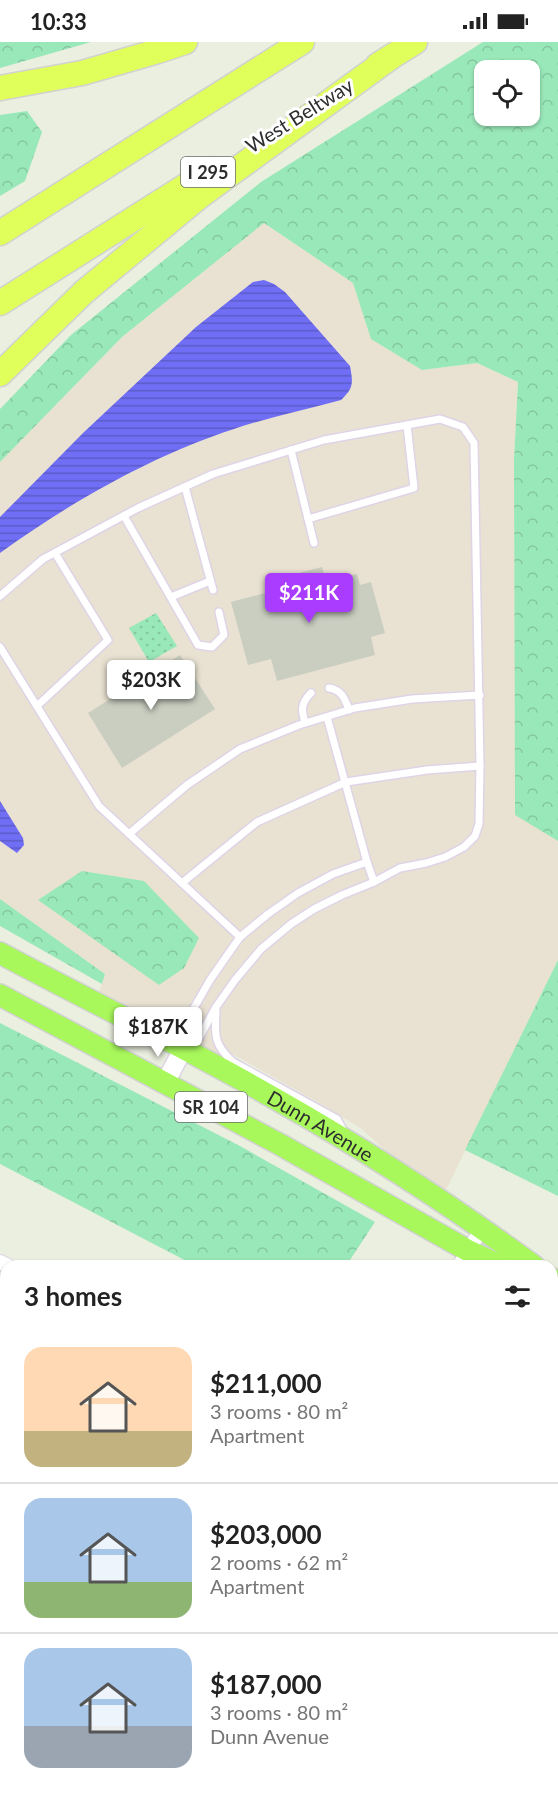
<!DOCTYPE html>
<meta charset="utf-8">
<style>
:root{--surface:#fff;--page:#f2f2f2;--text:#222;--muted:#767676;--line:#e0e0e0;--accent:#a93cff}
body{margin:0;font-family:Lato,sans-serif;background:var(--page);color:var(--text);height:100vh;display:flex;flex-direction:column;font-size:22px;white-space:nowrap}
*{box-sizing:border-box;margin:0}
p{font-size:20px;color:var(--muted)}
.icon{flex:none;width:33px;height:33px;fill:none;stroke:currentColor;stroke-width:2;stroke-linecap:round;stroke-linejoin:round}
.map{position:relative;flex:1;overflow:hidden}
.side{position:absolute;left:0px;top:1218px;width:558px;height:536px;display:flex;flex-direction:column;background:var(--surface);border-radius:18px 18px 0 0;box-shadow:0 2px 4px #0004}
.side>*{flex:none}
.controls{position:absolute;left:474px;top:18px;display:grid;gap:12px}
.controls a{display:grid;place-items:center;width:66px;height:66px;border-radius:12px;background:var(--surface);box-shadow:0 2px 4px #0004;font-size:30px}
.price{position:absolute;translate:-50% -51px;padding:0 14px;border-radius:6px;background:#fff;color:#222;font-size:20px;line-height:39px;filter:drop-shadow(0 2px 3px #0008)}
.price::after{content:'';position:absolute;left:50%;top:36px;width:18px;height:14px;margin-left:-9px;background:inherit;clip-path:polygon(0 0,100% 0,50% 100%)}
.price.on{background:var(--accent);color:#fff}
ul{padding:0;list-style:none}
li{display:flex;align-items:center;gap:18px;height:150px;padding:0 24px}
li+li{border-top:2px solid var(--line)}
li span{display:grid;place-items:center;flex:none;width:168px;height:120px;border-radius:18px;color:#555}
li>.icon{margin-inline-start:auto}
span .icon{width:72px;height:72px;fill:#fffc;stroke-width:1}
li b{font-size:26px}
h2{display:flex;justify-content:space-between;align-items:center;height:72px;padding:0 24px;font-size:26px}
.status{display:flex;justify-content:space-between;align-items:center;height:42px;padding:0 30px;background:var(--surface);direction:ltr}
.status svg{height:16px;fill:currentColor}
.map>svg:first-child{display:block}
.medical{fill:#e9e2d2}
.forest{fill:url(#forest-crowns);fill-rule:evenodd}
.park{fill:url(#park-dots)}
.water{fill:url(#water-rules)}
.building{fill:#c9cec1}
.lines{fill:none;stroke-linecap:round;stroke-linejoin:round}
.service-casing{stroke:#ded4e6;stroke-width:10}
.minor-casing{stroke:#ded4e6;stroke-width:16}
.secondary-casing{stroke:#ded4e6;stroke-width:21}
.primary-casing{stroke:#d1d1d1;stroke-width:24}
.motorway-casing{stroke:#d1d1d1;stroke-width:27}
.service{stroke:#fff;stroke-width:7}
.minor{stroke:#fff;stroke-width:14}
.secondary{stroke:#fff;stroke-width:18}
.primary{stroke:#a8f85b;stroke-width:21}
.motorway{stroke:#e1ff5a;stroke-width:24}
.labels{text-anchor:middle;dominant-baseline:central;stroke-width:6;stroke-linejoin:round;paint-order:stroke}
.shield{fill:#fff;stroke:#6c6c6c;stroke-width:1.5}
.shield-label{font-size:18px;font-weight:bold;fill:#2d2d2d}
.street-label{font-size:20px;fill:#2d2d2d;stroke:#fff}
</style>
<div class="status"><b>10:33</b><svg viewBox="0 0 49 12"><path d="M0 12V9h3v3zM5 12V6h3v6zM10 12V3h3v9zM15 12V0h3v12zM26 1h20v11H26zM47 4h2v5h-2z"/></svg></div>
<div class="map">
<svg width="558" height="1753" viewBox="0 0 558 1753">
<defs>
<pattern id="forest-crowns" width="20" height="18" patternUnits="userSpaceOnUse" patternTransform="scale(1.5)"><rect width="20" height="18" fill="#99e8b9"/><path d="M2 6a3 3 0 1 1 6 0M12 15a3 3 0 1 1 6 0" fill="none" stroke="#84c79f"/></pattern>
<pattern id="park-dots" width="8" height="8" patternUnits="userSpaceOnUse" patternTransform="scale(1.5)"><rect width="8" height="8" fill="#99e8b9"/><path d="M2 2h.1M6 6h.1" fill="none" stroke="#84c79f" stroke-width="1.8" stroke-linecap="round"/></pattern>
<pattern id="water-rules" width="6" height="5" patternUnits="userSpaceOnUse" patternTransform="scale(1.5)"><rect width="6" height="5" fill="#706ef5"/><path d="M0 2.5h6" fill="none" stroke="#5c5bc7"/></pattern>
</defs>
<rect width="100%" height="100%" fill="#eaefdf"/>
<path class="medical" d="M264,181L353,241L372,297L422,328L477,321L518,340L514,418L515,772L558,799V918L445,1150L394,1117L362,1087L321,1062L229,1010L216,1012L99,950L105,932L0,857V420L122,295Z"/>
<g class="forest">
<path d="M0,0H91L0,26Z"/>
<path d="M483,0H558V799L515,773L514,418L518,340L477,321L422,328L371,297L353,241L264,181L122,295L0,420V367L71,293L261,140ZM484,28H530V74H484Z"/>
<path d="M27,69L42,90L25,139L0,154V73Z"/>
<path d="M82,829L144,839L199,896L184,926L159,943L38,858Z"/>
<path d="M0,857L105,932L102,942L0,884Z"/>
<path d="M558,918V1154L465,1108Z"/>
<path d="M0,981L240,1104L375,1180L346,1224H196L0,1122Z"/>
</g>
<path class="park" d="M156,571L177,604L149,620L129,586Z"/>
<g class="water">
<path d="M264,238L274,242L285,250L350,324C353,341 354,346 341,358C305,368 269,375 234,387C153,413 69,461 0,511V475L83,391L196,285L253,240Z"/>
<path d="M0,759L23,796L24,803L17,811L0,799Z"/>
</g>
<g class="building">
<path d="M322,525L326,540L357,532L360,543L371,540L385,591L371,595L375,613L277,639L271,617L248,623L231,560L280,547L277,537Z"/>
<path d="M180,613L215,667L122,726L88,671Z"/>
</g>
<g class="lines">
<defs>
<g id="service">
<path d="M291,408L314,501"/>
<path d="M185,445L213,548"/>
<path d="M124,474L198,603L212,605L224,593L219,570"/>
<path d="M308,477L414,446L407,383"/>
<path d="M0,554L43,517L138,466L213,432L324,398L440,377L463,385L474,401L480,724L479,782L475,794L464,805L445,815L426,821L400,826L374,840L342,853L314,867L291,882L261,907L235,938L216,965L199,996L188,1004"/>
<path d="M171,555L210,539"/>
<path d="M0,605L99,764L240,895"/>
<path d="M329,646C342,648 345,657 349,668"/>
<path d="M37,664L108,598L55,511"/>
<path d="M327,675L367,820L374,840"/>
<path d="M305,680C301,668 301,661 311,651"/>
<path d="M129,792L187,743L240,707L299,683L355,666L412,657L480,653"/>
<path d="M182,841L257,780L346,740L427,728L480,724"/>
<path d="M216,968C215,993 213,1002 233,1020L337,1077L343,1088"/>
<path d="M183,1001L182,987L210,938L240,895L268,872L298,851L333,832L367,820"/>
<path d="M552,1302L558,1305"/>
<path d="M552,1372L558,1361"/>
<path d="M552,1394L558,1397"/>
</g>
<g id="minor">
<path d="M0,1220L8,1224"/>
<path d="M459,1224L482,1186"/>
<path d="M0,1416L6,1419"/>
<path d="M552,1512L558,1515"/>
<path d="M0,1598L6,1595"/>
<path d="M0,1745L6,1733"/>
<path d="M17,1748L27,1753"/>
<path d="M193,1753L196,1748"/>
</g>
<path id="secondary" d="M165,1041L183,1007"/>
<g id="primary">
<path id="s1" d="M0,911C91,960 184,1004 274,1056C364,1107 451,1163 534,1224"/>
<path d="M0,953L281,1103L467,1208L501,1224"/>
<path d="M552,1237L558,1242"/>
</g>
<g id="motorway">
<path d="M378,23L415,0"/>
<path d="M0,46L82,31L158,9L185,0"/>
<path d="M0,191L302,0"/>
<path d="M0,261L211,128"/>
<path d="M0,332L84,250L200,154L391,15"/>
</g>
</defs>
<use href="#service" class="service-casing"/>
<use href="#minor" class="minor-casing"/>
<use href="#secondary" class="secondary-casing"/>
<use href="#primary" class="primary-casing"/>
<use href="#motorway" class="motorway-casing"/>
<use href="#service" class="service"/>
<use href="#minor" class="minor"/>
<use href="#secondary" class="secondary"/>
<use href="#primary" class="primary"/>
<use href="#motorway" class="motorway"/>
</g>
<g class="labels">
<g class="shield">
<rect x="181" y="115" width="54" height="30" rx="4.5"/>
<rect x="175" y="1050" width="72" height="30" rx="4.5"/>
</g>
<g class="shield-label">
<text x="208" y="130">I 295</text>
<text x="211" y="1065">SR 104</text>
</g>
<g class="street-label">
<text transform="translate(299 73) rotate(-32)">West Beltway</text>
<text stroke="none"><textPath href="#s1" startOffset="364">Dunn Avenue</textPath></text>
</g>
</g>
</svg>
<div class="controls">
<a><svg class="icon" aria-label="locate" viewBox="0 0 24 24"><circle cx="12" cy="12" r="6"/><path d="M12 2v4M12 18v4M2 12h4M18 12h4"/></svg></a>
</div>
<b class="price on" style="left:309px;top:582px">$211K</b>
<b class="price" style="left:151px;top:669px">$203K</b>
<b class="price" style="left:158px;top:1016px">$187K</b>
<section class="side">
<h2>3 homes<svg class="icon" aria-label="filters" viewBox="0 0 24 24"><path d="M4 7h16M4 17h16"/><circle cx="9" cy="7" r="2"/><circle cx="15" cy="17" r="2"/></svg></h2>
<ul>
<li><span style="background:linear-gradient(#ffd9b3 70%,#c2b280 0)"><svg class="icon" aria-label="home" viewBox="0 0 24 24"><path d="M3 11l9-7 9 7M6 9v11h12V9"/></svg></span><div><b>$211,000</b><p>3 rooms · 80 m²</p><p>Apartment</p></div></li>
<li><span style="background:linear-gradient(#a9c7e8 70%,#8fb573 0)"><svg class="icon" aria-label="home" viewBox="0 0 24 24"><path d="M3 11l9-7 9 7M6 9v11h12V9"/></svg></span><div><b>$203,000</b><p>2 rooms · 62 m²</p><p>Apartment</p></div></li>
<li><span style="background:linear-gradient(#a9c7e8 65%,#9aa5b1 0)"><svg class="icon" aria-label="home" viewBox="0 0 24 24"><path d="M3 11l9-7 9 7M6 9v11h12V9"/></svg></span><div><b>$187,000</b><p>3 rooms · 80 m²</p><p>Dunn Avenue</p></div></li>
</ul>
</section>
</div>
